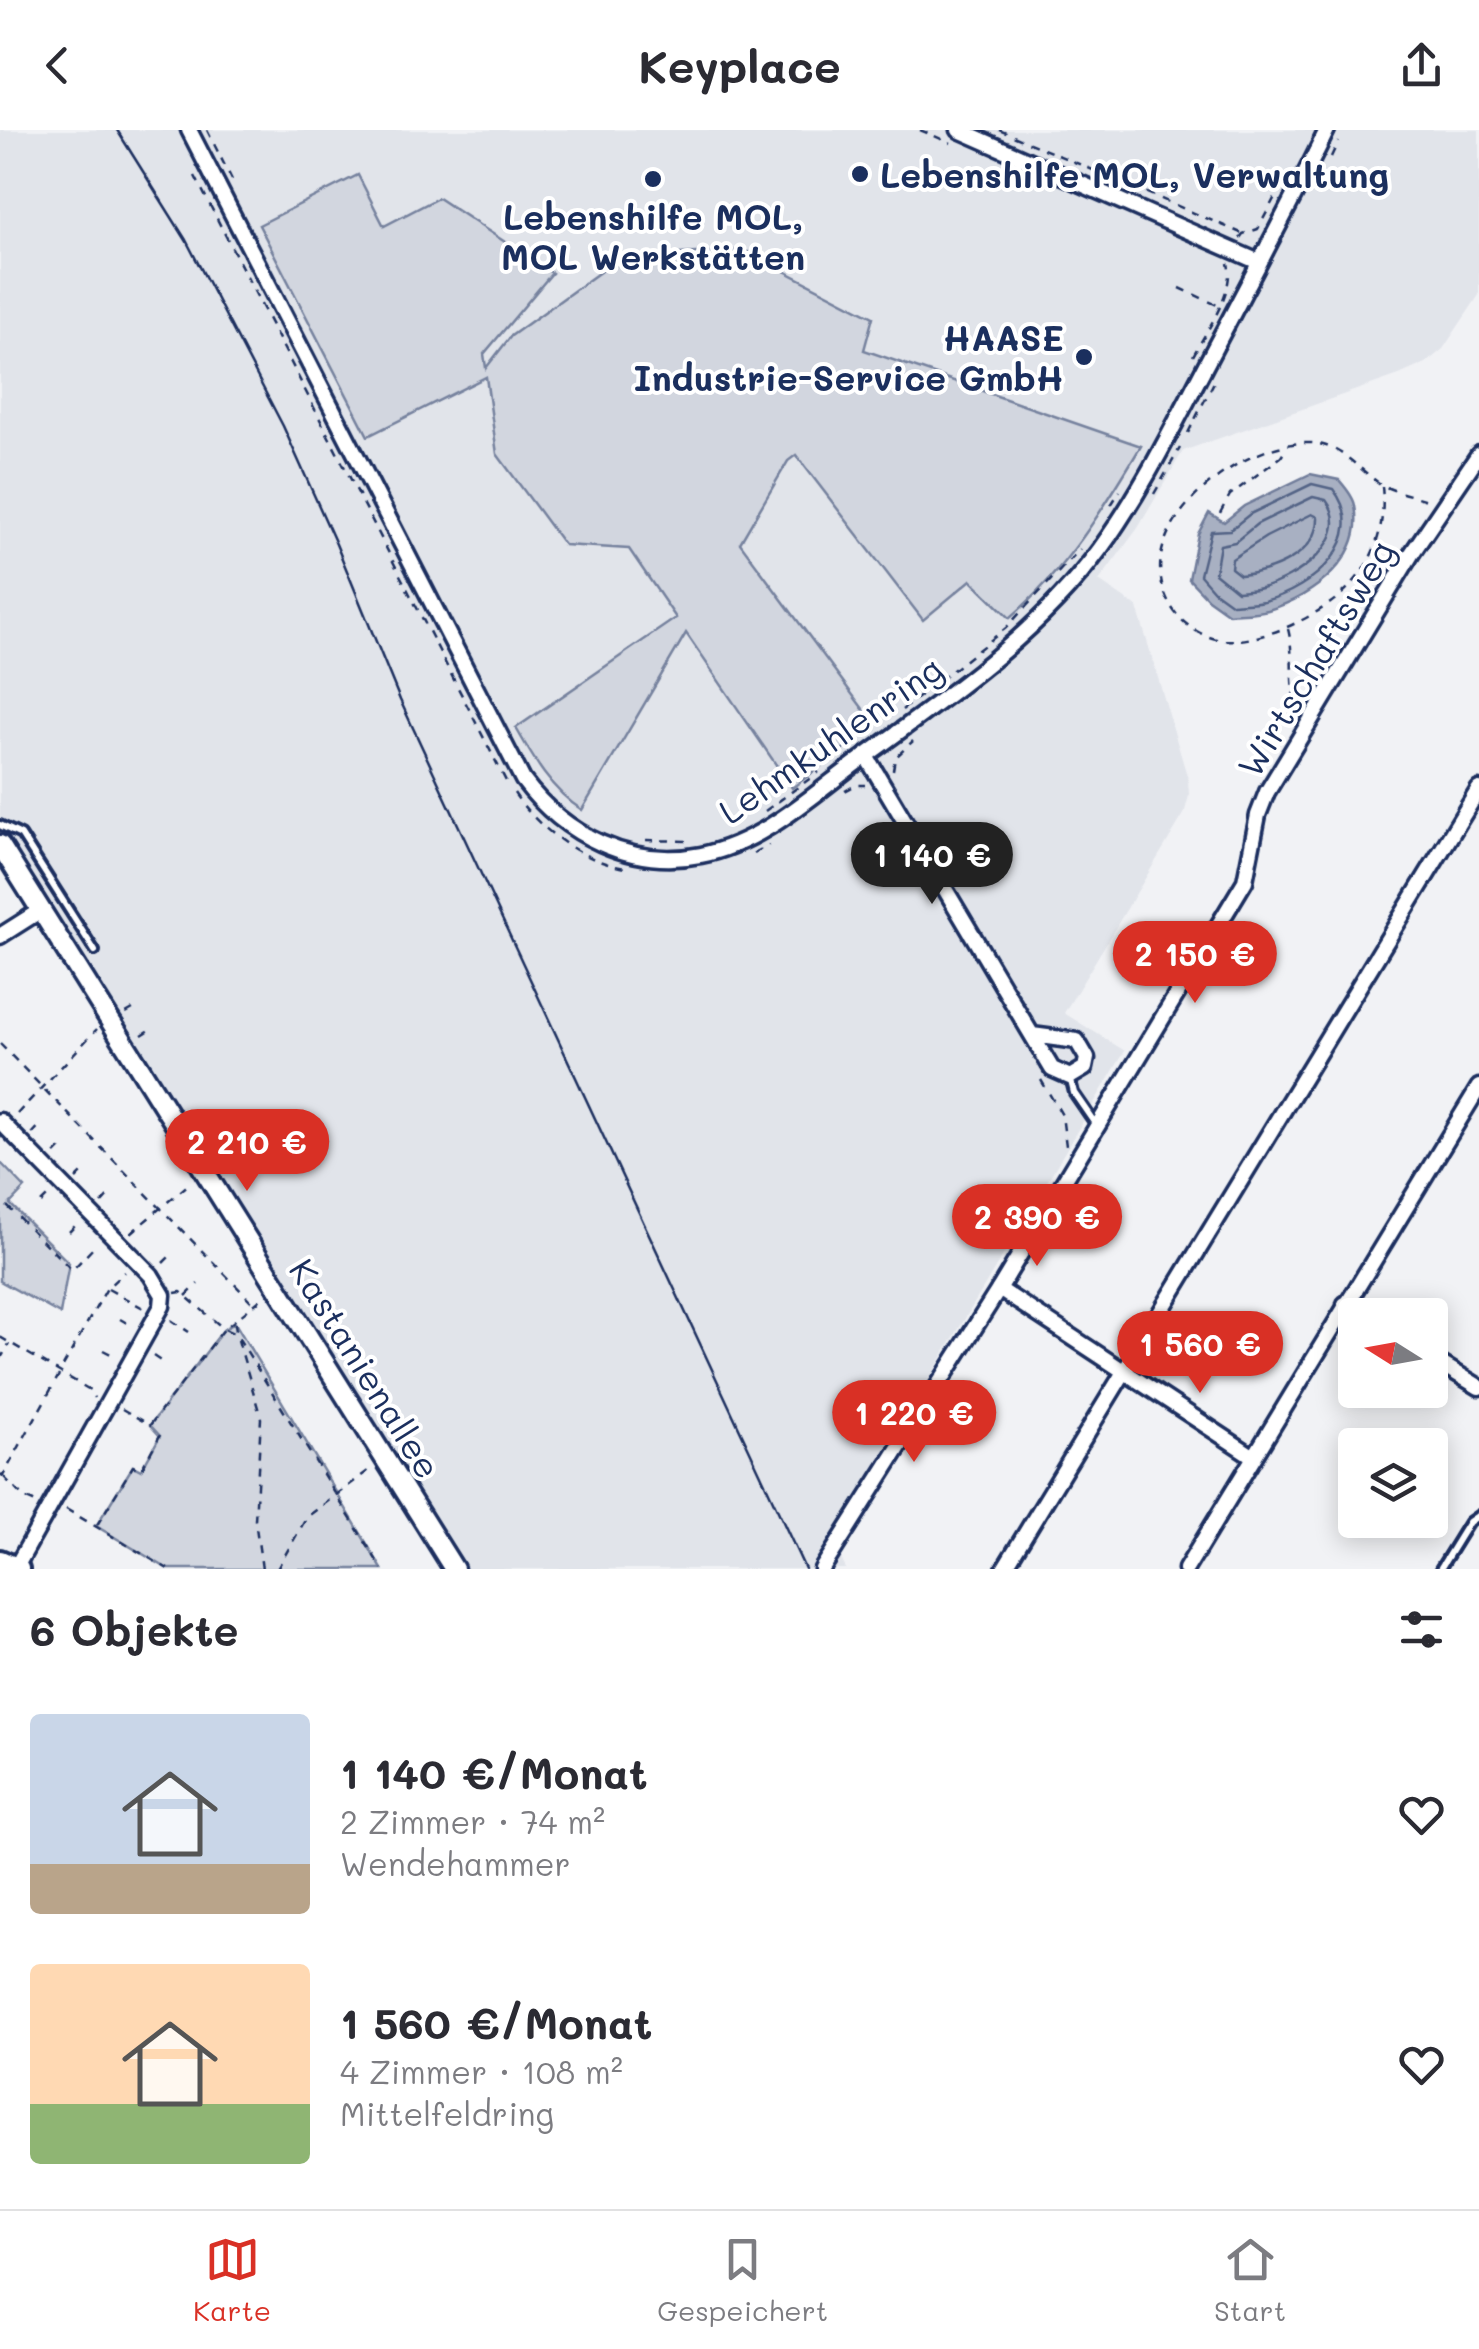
<!DOCTYPE html>
<html lang="de">
<meta charset="utf-8">
<style>
:root{--surface:#fff;--page:#f2f2f3;--text:#2b2b33;--muted:#7c7c81;--line:#e1e1e2;--accent:#d93025}
body{margin:0;font-family:Mali,sans-serif;background:var(--page);color:var(--text);height:100vh;display:flex;flex-direction:column;font-size:38px;white-space:nowrap}
*{box-sizing:border-box;margin:0}
p{font-size:32px;color:var(--muted)}
.icon{flex:none;width:55px;height:55px;fill:none;stroke:currentColor;stroke-width:2;stroke-linecap:round;stroke-linejoin:round}
.map{position:relative;height:1439px;overflow:hidden}
.sheet{display:flex;flex-direction:column;background:var(--surface);flex:1}
.sheet>*{flex:none}
.needle{width:65px;rotate:281deg}
.buttons{position:absolute;left:1338px;top:1168px;display:grid;gap:20px}
.buttons a{display:grid;place-items:center;width:110px;height:110px;border-radius:10px;background:var(--surface);box-shadow:0 5px 25px #0003;font-size:50px}
.price{position:absolute;translate:-50% -85px;padding:0 22px;border-radius:35px;background:var(--accent);color:#fff;font-size:32px;line-height:65px;filter:drop-shadow(0 2px 5px #0008)}
.price::after{content:'';position:absolute;left:50%;top:60px;width:30px;height:22px;margin-left:-15px;background:inherit;clip-path:polygon(0 0,100% 0,50% 100%)}
.price.current{background:#222;color:#fff}
ul{padding:0;list-style:none}
li{display:flex;align-items:center;gap:30px;height:250px;padding:0 30px}
li span{display:grid;place-items:center;flex:none;width:280px;height:200px;border-radius:10px;color:#555}
li>.icon{margin-inline-start:auto}
span .icon{width:120px;height:120px;fill:#fffc;stroke-width:1}
li b{font-size:42px}
h2{display:flex;justify-content:space-between;align-items:center;height:120px;padding:0 30px;font-size:42px}
header{display:flex;justify-content:space-between;align-items:center;height:130px;padding:0 30px;background:var(--surface);font-size:45px;font-weight:800}
.tab-bar{display:flex;justify-content:space-around;align-items:center;height:140px;border-top:2px solid var(--line);background:var(--surface);font-size:28px;color:var(--muted)}
.tab-bar a{display:grid;justify-items:center;gap:5px}
.tab-bar .current{color:var(--accent)}
.map>svg:first-child{display:block}
.built{fill:#e1e4ea}
.green{fill:#d2d6df;stroke:#76829e;stroke-width:2.5}
.water{fill:#a8b0c2;stroke:#707c9a;stroke-width:2.5}
.lines{fill:none;stroke-linecap:round;stroke-linejoin:round}
.shore{stroke:#536386;stroke-width:2.5}
.service-casing{stroke:#1b2f5e;stroke-width:14}
.minor-casing{stroke:#1b2f5e;stroke-width:21}
.tertiary-casing{stroke:#1b2f5e;stroke-width:25}
.secondary-casing{stroke:#1b2f5e;stroke-width:28}
.path{stroke:#1b2f5e;stroke-width:2.5;stroke-dasharray:8 8;stroke-linecap:butt}
.service{stroke:#fff;stroke-width:6}
.minor{stroke:#fff;stroke-width:14}
.tertiary{stroke:#fff;stroke-width:18}
.secondary{stroke:#fff;stroke-width:20}
.tram{stroke:#1b2f5e;stroke-width:2.5}
.poi-dot{fill:#1b2f5e;stroke:#fff;stroke-width:4}
.labels{text-anchor:middle;dominant-baseline:central;stroke-width:8;stroke-linejoin:round;paint-order:stroke}
.poi-label{font-size:35px;font-weight:bold;fill:#1b2f5e;stroke:#fff;text-anchor:start}
.street-label{font-size:35px;fill:#1b2f5e;stroke:#fff}
</style>
<header><svg class="icon" aria-label="back" viewBox="0 0 24 24"><path d="M15 5l-7 7 7 7"/></svg>Keyplace<svg class="icon" aria-label="share" viewBox="0 0 24 24"><path d="M12 15V3M7 8l5-5 5 5M5 13v7h14v-7"/></svg></header>
<div class="map">
<svg width="1479" height="1439" viewBox="0 0 1479 1439">
<rect width="100%" height="100%" fill="#f1f2f5"/>
<filter id="ink" filterUnits="userSpaceOnUse"><feTurbulence type="fractalNoise" baseFrequency=".01" numOctaves="2"/><feDisplacementMap in="SourceGraphic" scale="20" xChannelSelector="R" yChannelSelector="G"/><feConvolveMatrix kernelMatrix="1 2 1 2 8 2 1 2 1" color-interpolation-filters="sRGB"/></filter>
<g filter="url(#ink)">
<path class="built" d="M0,0H1479V165L1443,219L1426,233L1399,245L1183,321L1138,398L1099,451L1137,477L1188,649L1189,666L1184,684L1064,883L1125,921L832,1411L846,1439H463L0,700Z"/>
<g class="green">
<path d="M358,45L384,96L438,68L552,143L484,224L486,238L511,206L604,139L648,126L744,120L873,187L864,220L1141,316C1104,378 1066,440 1010,488L971,450L923,490L796,325L788,331L740,413L875,595L792,658L686,503L582,680C551,660 534,630 516,598L676,488L629,419L564,415L497,324L486,247L368,306L259,95Z"/>
<path d="M0,1032L25,1058L10,1074L69,1133L60,1184L0,1151Z"/>
<path d="M235,1193L382,1439H168L96,1396L133,1336L141,1340L160,1306L150,1295L224,1199Z"/>
</g>
<path class="water" d="M1310,344L1339,350C1345,357 1354,367 1355,376C1365,428 1313,467 1268,480C1256,483 1242,483 1229,484L1208,469L1189,449L1198,404L1209,383L1224,392L1244,376Z"/>
<g class="lines">
<g class="shore">
<path d="M1312,354L1333,359C1372,409 1312,459 1264,471C1254,473 1242,473 1232,474L1214,461L1200,445L1211,401L1230,400L1250,384Z"/>
<path d="M1313,367L1326,370C1356,410 1294,450 1261,458C1254,460 1245,460 1237,461L1215,443L1220,415L1235,412L1257,394Z"/>
<path d="M1312,384L1318,387C1319,424 1270,443 1240,445L1231,438L1232,429L1266,407Z"/>
</g>
<defs>
<g id="service">
<path d="M0,695L21,705L95,821"/>
<path d="M1070,947L1074,963L1096,995"/>
<path d="M1440,1439L1469,1392L1479,1385"/>
</g>
<g id="minor">
<path d="M189,0L523,650C564,705 631,739 701,725C761,713 808,669 856,633C942,570 1036,507 1100,419C1140,364 1170,303 1202,242C1244,162 1287,82 1327,0"/>
<path d="M959,0L1259,132"/>
<path d="M866,626L1052,939L1070,947L1085,938L1087,928L1077,911L1032,905"/>
<path d="M0,806L41,780"/>
<path d="M0,991L151,1145L163,1165L162,1176L15,1439"/>
<path d="M999,1159L1254,1327"/>
<path d="M1345,1174L1363,1185"/>
<path d="M1430,1227L1479,1257"/>
<path d="M822,1439L999,1159L1245,751L1258,685L1267,662L1412,423L1479,324"/>
<path d="M1004,1439L1479,659"/>
<path d="M1186,1439L1479,957"/>
</g>
<path id="tertiary" d="M0,715L454,1439"/>
<path id="secondary" d="M0,1431L18,1439"/>
</defs>
<use href="#service" class="service-casing"/>
<use href="#minor" class="minor-casing"/>
<use href="#tertiary" class="tertiary-casing"/>
<use href="#secondary" class="secondary-casing"/>
<g class="path">
<path d="M207,0L232,50"/>
<path d="M920,0L951,13"/>
<path d="M999,0L1241,103"/>
<path d="M1331,27L1338,12"/>
<path d="M195,46L509,657"/>
<path d="M1240,108L1243,104L1258,99L1284,50"/>
<path d="M1180,158L1217,175"/>
<path d="M1193,226C1206,201 1235,162 1228,133"/>
<path d="M1188,303L1214,252"/>
<path d="M1382,356C1387,408 1367,450 1323,478C1295,496 1255,513 1222,510C1203,508 1182,494 1172,478C1140,425 1178,375 1222,344C1246,327 1278,313 1307,313C1338,312 1356,337 1379,353C1392,362 1414,365 1429,371"/>
<path d="M1154,364L1180,318"/>
<path d="M1111,375L1120,361"/>
<path d="M1220,383L1230,365L1281,327L1287,317"/>
<path d="M1288,499C1295,525 1288,553 1297,579"/>
<path d="M902,580L1006,498L1080,419"/>
<path d="M893,640L895,628L913,611"/>
<path d="M845,661L856,655H865"/>
<path d="M514,663C538,699 582,731 625,738"/>
<path d="M765,681L819,642"/>
<path d="M646,710L688,711"/>
<path d="M754,723L769,715"/>
<path d="M126,883L138,876"/>
<path d="M142,905L153,898"/>
<path d="M0,914L253,1173"/>
<path d="M1041,950L1062,985L1066,1016"/>
<path d="M17,984L97,899"/>
<path d="M32,1004L41,994"/>
<path d="M55,1024L63,1016"/>
<path d="M76,1049L86,1039"/>
<path d="M41,1073L50,1064"/>
<path d="M102,1073L110,1064"/>
<path d="M7,1076L72,1140L97,1114"/>
<path d="M69,1102L78,1093"/>
<path d="M131,1103L190,1053"/>
<path d="M163,1133L170,1126"/>
<path d="M108,1159L145,1179"/>
<path d="M175,1163L181,1162L224,1199L236,1204L382,1439"/>
<path d="M186,1166L198,1154"/>
<path d="M120,1189L132,1196"/>
<path d="M171,1190L189,1202"/>
<path d="M235,1193L236,1202"/>
<path d="M0,1207L90,1260L94,1268"/>
<path d="M238,1210L261,1288L255,1390L262,1439"/>
<path d="M103,1220L115,1226"/>
<path d="M153,1226L165,1234"/>
<path d="M0,1230L9,1214"/>
<path d="M63,1236L107,1158L124,1142"/>
<path d="M122,1279L150,1295L224,1199L265,1166"/>
<path d="M0,1344L3,1346L59,1245"/>
<path d="M4,1347L24,1368L36,1373"/>
<path d="M66,1379L168,1439"/>
<path d="M97,1395L133,1336L141,1340L160,1305"/>
<path d="M277,1439L307,1387L372,1338"/>
</g>
<use href="#service" class="service"/>
<use href="#minor" class="minor"/>
<use href="#tertiary" class="tertiary"/>
<use href="#secondary" class="secondary"/>
<path class="tram" d="M117,0L186,110L283,296L336,414L400,570L805,1439"/>
</g>
</g>
<g class="poi-dot">
<circle cx="860" cy="44" r="10"/>
<circle cx="653" cy="49" r="10"/>
<circle cx="1084" cy="227" r="10"/>
</g>
<g class="labels">
<g class="poi-label">
<text x="880" y="44">Lebenshilfe MOL, Verwaltung</text>
<text x="653" y="86" text-anchor="middle">Lebenshilfe MOL,<tspan x="653" dy="40">MOL Werkstätten</tspan></text>
<text x="1064" y="207" text-anchor="end">HAASE<tspan x="1064" dy="40">Industrie-Service GmbH</tspan></text>
</g>
<g class="street-label">
<text transform="translate(1315 528) rotate(-59)">Wirtschaftsweg</text>
<text transform="translate(830 609) rotate(-35)">Lehmkuhlenring</text>
<text transform="translate(366 1238) rotate(58)">Kastanienallee</text>
</g>
</g>
</svg>
<div class="buttons">
<a><svg class="needle" viewBox="-14 -14 28 28"><path d="M0-13l5 13h-10z" fill="#e53935"/><path d="M0 13l5-13h-10z" fill="#7c7c81"/></svg></a>
<a><svg class="icon" aria-label="layers" viewBox="0 0 24 24"><path d="M12 4l9 5-9 5-9-5zM3 14l9 5 9-5"/></svg></a>
</div>
<b class="price current" style="left:932px;top:777px">1 140 €</b>
<b class="price" style="left:1195px;top:876px">2 150 €</b>
<b class="price" style="left:247px;top:1064px">2 210 €</b>
<b class="price" style="left:1037px;top:1139px">2 390 €</b>
<b class="price" style="left:1200px;top:1266px">1 560 €</b>
<b class="price" style="left:914px;top:1335px">1 220 €</b>
</div>
<section class="sheet">
<h2>6 Objekte<svg class="icon" aria-label="filters" viewBox="0 0 24 24"><path d="M4 7h16M4 17h16"/><circle cx="9" cy="7" r="2"/><circle cx="15" cy="17" r="2"/></svg></h2>
<ul>
<li><span style="background:linear-gradient(#c9d6e8 75%,#b9a48a 0)"><svg class="icon" aria-label="home" viewBox="0 0 24 24"><path d="M3 11l9-7 9 7M6 9v11h12V9"/></svg></span><div><b>1 140 €/Monat</b><p>2 Zimmer · 74 m²</p><p>Wendehammer</p></div><svg class="icon" aria-label="heart" viewBox="0 0 24 24"><path d="M12 20l-8-8c-3-5 5-10 8-4 3-6 11-1 8 4z"/></svg></li>
<li><span style="background:linear-gradient(#ffd9b3 70%,#8fb573 0)"><svg class="icon" aria-label="home" viewBox="0 0 24 24"><path d="M3 11l9-7 9 7M6 9v11h12V9"/></svg></span><div><b>1 560 €/Monat</b><p>4 Zimmer · 108 m²</p><p>Mittelfeldring</p></div><svg class="icon" aria-label="heart" viewBox="0 0 24 24"><path d="M12 20l-8-8c-3-5 5-10 8-4 3-6 11-1 8 4z"/></svg></li>
</ul>
</section>
<nav class="tab-bar">
<a class="current"><svg class="icon" aria-label="map" viewBox="0 0 24 24"><path d="M3 6l6-2 6 2 6-2v14l-6 2-6-2-6 2zM9 4v14M15 6v14"/></svg>Karte</a>
<a><svg class="icon" aria-label="saved" viewBox="0 0 24 24"><path d="M7 4h10v16l-5-4-5 4z"/></svg>Gespeichert</a>
<a><svg class="icon" aria-label="home" viewBox="0 0 24 24"><path d="M3 11l9-7 9 7M6 9v11h12V9"/></svg>Start</a>
</nav>
